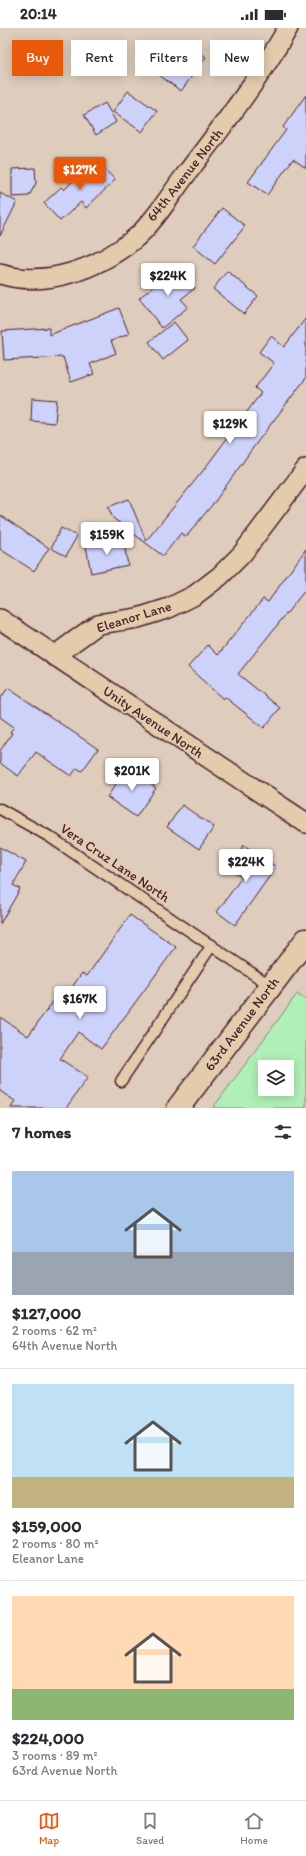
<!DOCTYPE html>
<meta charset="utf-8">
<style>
:root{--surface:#fff;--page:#f7f7f7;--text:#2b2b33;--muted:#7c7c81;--line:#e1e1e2;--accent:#ea580c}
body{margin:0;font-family:Itim,sans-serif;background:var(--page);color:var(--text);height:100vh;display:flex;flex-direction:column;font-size:15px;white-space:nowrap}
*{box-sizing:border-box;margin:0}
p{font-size:13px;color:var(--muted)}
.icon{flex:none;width:22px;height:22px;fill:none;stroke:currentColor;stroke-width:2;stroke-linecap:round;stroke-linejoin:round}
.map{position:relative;height:1080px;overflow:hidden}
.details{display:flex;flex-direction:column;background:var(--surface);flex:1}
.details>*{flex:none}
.guide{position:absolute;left:12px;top:12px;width:282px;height:36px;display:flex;gap:8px}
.fabs{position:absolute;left:258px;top:1032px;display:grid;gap:8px}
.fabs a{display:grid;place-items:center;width:36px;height:36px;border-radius:0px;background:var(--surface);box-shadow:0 2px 10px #0003;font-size:20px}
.price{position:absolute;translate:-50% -34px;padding:0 9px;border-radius:4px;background:#fff;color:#222;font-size:13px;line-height:26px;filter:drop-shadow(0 1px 2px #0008)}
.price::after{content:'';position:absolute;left:50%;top:24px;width:12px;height:9px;margin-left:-6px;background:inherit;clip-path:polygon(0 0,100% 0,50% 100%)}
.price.selected{background:var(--accent);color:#fff}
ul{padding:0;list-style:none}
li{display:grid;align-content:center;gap:8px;height:212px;padding:0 12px}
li+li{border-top:1px solid var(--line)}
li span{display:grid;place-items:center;height:124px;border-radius:0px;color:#555}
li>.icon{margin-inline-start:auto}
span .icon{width:72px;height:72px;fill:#fffc;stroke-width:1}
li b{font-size:17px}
h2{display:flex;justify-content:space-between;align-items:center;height:48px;padding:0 12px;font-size:17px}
.tag{padding:0 14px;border-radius:0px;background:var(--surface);box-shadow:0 2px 10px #0003;font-size:14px;line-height:36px}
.tag.selected{background:var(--accent);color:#fff}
.status{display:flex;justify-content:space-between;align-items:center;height:28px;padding:0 20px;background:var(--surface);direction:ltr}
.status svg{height:11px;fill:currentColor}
.dock{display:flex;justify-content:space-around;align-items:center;height:56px;border-top:1px solid var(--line);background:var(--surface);font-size:11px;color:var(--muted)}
.dock a{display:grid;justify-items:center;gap:2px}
.dock .selected{color:var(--accent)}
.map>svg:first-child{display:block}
.green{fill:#b0f0b7;stroke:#7d8871;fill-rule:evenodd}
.building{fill:#ccd2fa;stroke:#4a1f2b}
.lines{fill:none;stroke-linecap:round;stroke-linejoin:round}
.lane-casing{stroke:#4a1f2b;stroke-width:13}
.street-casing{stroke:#4a1f2b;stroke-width:22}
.secondary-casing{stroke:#4a1f2b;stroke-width:25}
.lane{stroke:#e3ccac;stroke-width:10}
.street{stroke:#e3ccac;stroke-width:19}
.secondary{stroke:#e3ccac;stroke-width:22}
.labels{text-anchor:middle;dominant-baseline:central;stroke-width:3.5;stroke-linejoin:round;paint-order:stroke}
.street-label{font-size:14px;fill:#4a1f2b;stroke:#e3ccac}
</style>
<div class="status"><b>20:14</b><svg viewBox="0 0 49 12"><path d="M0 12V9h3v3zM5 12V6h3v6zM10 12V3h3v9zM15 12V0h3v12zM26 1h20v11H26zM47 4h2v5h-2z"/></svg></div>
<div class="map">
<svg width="306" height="1080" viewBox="0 0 306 1080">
<rect width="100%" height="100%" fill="#decdbc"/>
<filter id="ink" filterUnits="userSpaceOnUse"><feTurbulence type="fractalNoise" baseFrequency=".025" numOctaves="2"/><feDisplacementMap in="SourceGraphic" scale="8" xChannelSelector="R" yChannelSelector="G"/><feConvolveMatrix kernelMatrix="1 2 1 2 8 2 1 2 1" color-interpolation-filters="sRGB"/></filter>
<g filter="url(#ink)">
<path class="green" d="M297,966L306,972V1080H213ZM265,1039H287V1061H265Z"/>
<g class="building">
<path d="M184,13L206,29L181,63L159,47Z"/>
<path d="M128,63L157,83L142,104L113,84Z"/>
<path d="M306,67V140L293,131L267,167L248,154L286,102L283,99Z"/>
<path d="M105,75L116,94L96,107L84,87Z"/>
<path d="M95,131L115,152L86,180L81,174L60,193L44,175L61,159L64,162Z"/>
<path d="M35,140L36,155L29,168L12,169V141Z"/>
<path d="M0,165L17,174L0,208Z"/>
<path d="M222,180L245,198L215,236L193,218Z"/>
<path d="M178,239L195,260L181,271L188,279L162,300L139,270Z"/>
<path d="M227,243L258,268L244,286L213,261Z"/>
<path d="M119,280L129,306L111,313L116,325L90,336L94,346L71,354L63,329L4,332L2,303L49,300V307Z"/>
<path d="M306,290V350L255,417L216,472L186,509L181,505L163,528L113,490L108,479L129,471L146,513L202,444L261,365L255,360L274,335L259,324L271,308L284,319Z"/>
<path d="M174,294L188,312L163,332L149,314Z"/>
<path d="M32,370L57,372L55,395L31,393Z"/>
<path d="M0,487L49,520L34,543L0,521Z"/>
<path d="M61,500L77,508L66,528L51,520Z"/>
<path d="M123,511L128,537L91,545L86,518Z"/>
<path d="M306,521V561L238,646L280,680L264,700L225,669L223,671L188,639L208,617L218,627L263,571L268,574Z"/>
<path d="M8,660L98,721L82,743L77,740L71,748L36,724L18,748L0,735V723L12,705L10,704L14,699L0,689V671Z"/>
<path d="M127,740L156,760L136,789L107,769Z"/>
<path d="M182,777L214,799L199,821L167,799Z"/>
<path d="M244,817L276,839L235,897L217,884L242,849L228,840Z"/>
<path d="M0,819L26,834L13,857L20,861L0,896Z"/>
<path d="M130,887L176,919L101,1021L78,1004L60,1031L88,1049L66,1080H11L15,1073L0,1063V989L28,1008L55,971L61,975L82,945L87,948Z"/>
</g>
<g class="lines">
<defs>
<g id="lane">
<path d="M0,781L50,809L271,958"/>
<path d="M121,1053L212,917"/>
</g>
<g id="street">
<path d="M0,246C46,260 97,241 133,212C151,198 170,168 184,149C221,100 258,53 288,0"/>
<path d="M0,591L306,795"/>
<path d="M54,628L98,596L138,590L169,580L195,567L220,548L242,526L306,441"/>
</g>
<path id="secondary" d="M178,1080L306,912"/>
</defs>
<use href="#lane" class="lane-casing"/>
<use href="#street" class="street-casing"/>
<use href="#secondary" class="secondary-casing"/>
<use href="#lane" class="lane"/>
<use href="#street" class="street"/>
<use href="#secondary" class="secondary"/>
</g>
</g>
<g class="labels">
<g class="street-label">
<text transform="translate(185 147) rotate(-52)">64th Avenue North</text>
<text transform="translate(134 589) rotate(-17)">Eleanor Lane</text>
<text transform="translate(153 694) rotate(34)">Unity Avenue North</text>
<text transform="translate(115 835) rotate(34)">Vera Cruz Lane North</text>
<text transform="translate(242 996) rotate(-53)">63rd Avenue North</text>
</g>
</g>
</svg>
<div class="fabs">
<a><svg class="icon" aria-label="layers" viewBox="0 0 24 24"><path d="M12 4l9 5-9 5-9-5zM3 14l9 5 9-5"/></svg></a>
</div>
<b class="price selected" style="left:80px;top:163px">$127K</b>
<b class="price" style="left:168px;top:269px">$224K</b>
<b class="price" style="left:230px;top:417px">$129K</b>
<b class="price" style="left:107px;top:528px">$159K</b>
<b class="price" style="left:132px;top:764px">$201K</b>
<b class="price" style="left:246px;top:855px">$224K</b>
<b class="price" style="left:80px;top:992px">$167K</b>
<div class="guide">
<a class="tag selected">Buy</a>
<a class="tag">Rent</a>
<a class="tag">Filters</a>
<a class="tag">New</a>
</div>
</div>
<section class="details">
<h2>7 homes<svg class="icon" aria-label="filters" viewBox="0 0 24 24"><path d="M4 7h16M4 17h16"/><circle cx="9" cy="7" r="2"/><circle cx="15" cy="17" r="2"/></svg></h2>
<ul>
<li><span style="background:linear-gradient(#a9c7e8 65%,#9aa5b1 0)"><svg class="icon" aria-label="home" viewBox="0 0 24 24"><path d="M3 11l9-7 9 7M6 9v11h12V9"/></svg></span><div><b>$127,000</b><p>2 rooms · 62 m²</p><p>64th Avenue North</p></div></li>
<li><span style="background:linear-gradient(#bfe0f5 75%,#c2b280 0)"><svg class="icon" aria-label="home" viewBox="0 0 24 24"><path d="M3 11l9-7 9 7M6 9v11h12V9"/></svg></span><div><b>$159,000</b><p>2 rooms · 80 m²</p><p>Eleanor Lane</p></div></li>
<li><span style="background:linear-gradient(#ffd9b3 75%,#8fb573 0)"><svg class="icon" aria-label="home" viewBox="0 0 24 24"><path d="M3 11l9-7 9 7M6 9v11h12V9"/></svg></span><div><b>$224,000</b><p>3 rooms · 89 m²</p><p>63rd Avenue North</p></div></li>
</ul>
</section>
<nav class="dock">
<a class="selected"><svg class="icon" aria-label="map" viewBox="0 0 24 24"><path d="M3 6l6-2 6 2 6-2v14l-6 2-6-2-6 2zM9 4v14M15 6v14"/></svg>Map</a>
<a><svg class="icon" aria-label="saved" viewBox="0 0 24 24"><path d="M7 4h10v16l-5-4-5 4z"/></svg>Saved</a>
<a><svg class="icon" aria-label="home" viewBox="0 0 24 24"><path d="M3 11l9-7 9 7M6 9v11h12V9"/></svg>Home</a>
</nav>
